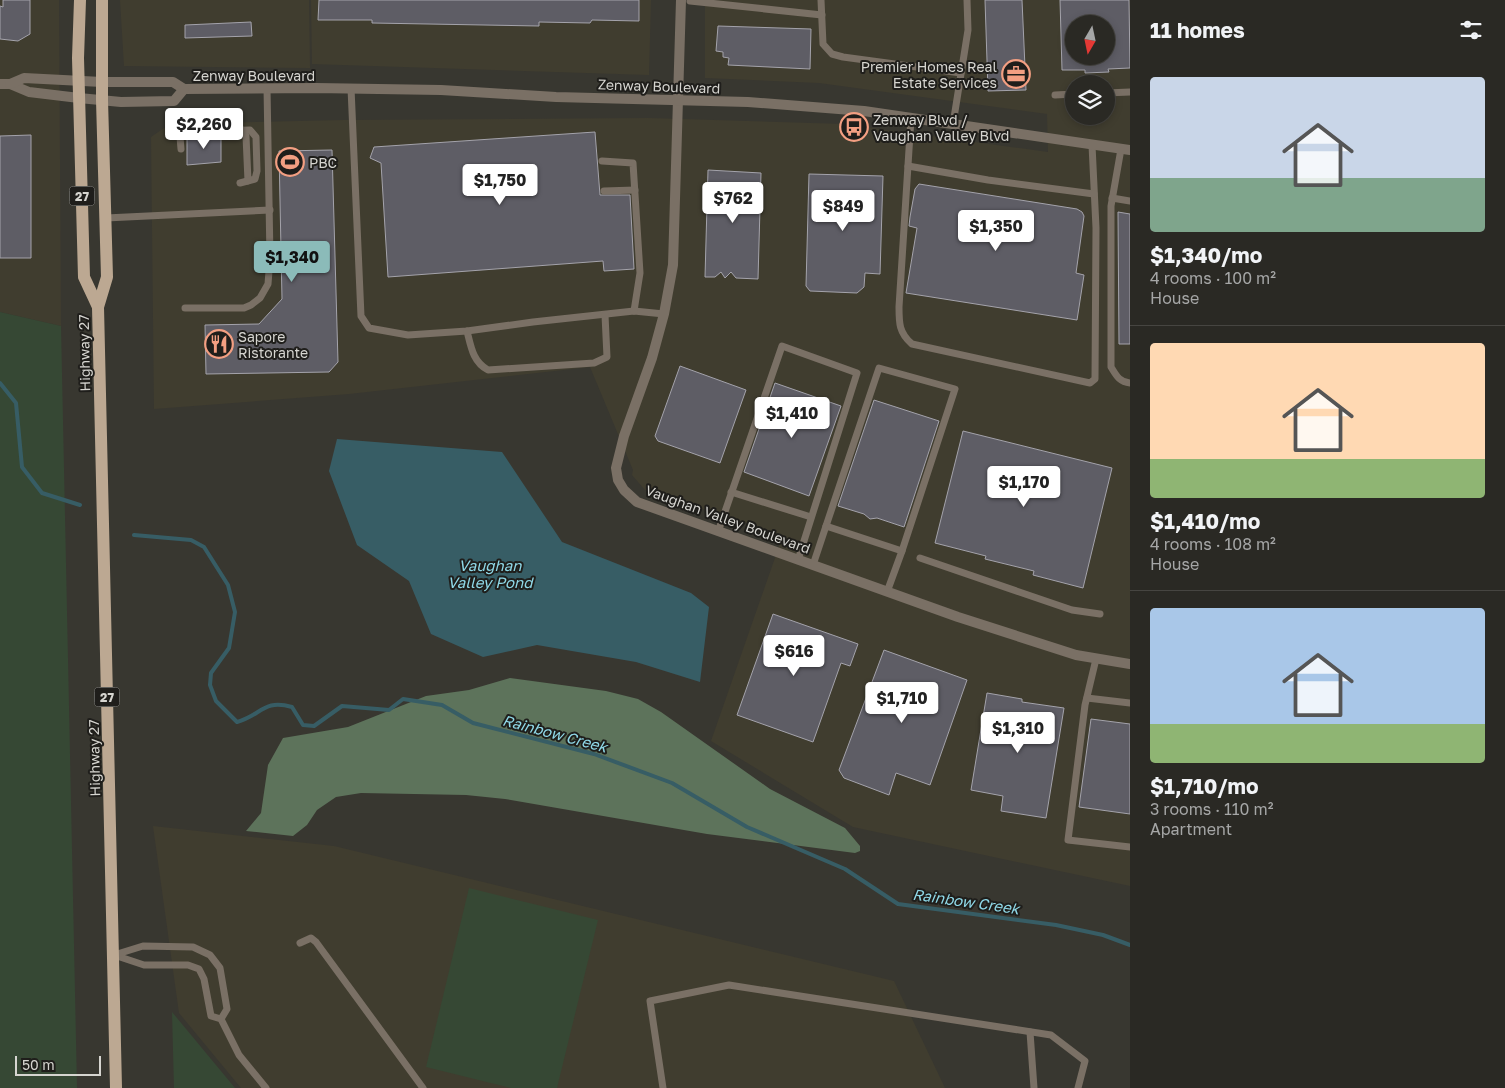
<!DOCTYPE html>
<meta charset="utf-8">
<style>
:root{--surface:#2a2924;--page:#363531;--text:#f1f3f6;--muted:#a5a6a6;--line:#464541;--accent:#8bbbb9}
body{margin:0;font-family:"Golos Text",sans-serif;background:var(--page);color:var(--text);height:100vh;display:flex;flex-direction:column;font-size:19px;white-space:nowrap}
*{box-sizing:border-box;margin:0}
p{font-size:16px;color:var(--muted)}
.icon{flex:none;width:28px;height:28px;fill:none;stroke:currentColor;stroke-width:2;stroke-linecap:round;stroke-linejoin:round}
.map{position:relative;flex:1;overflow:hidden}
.side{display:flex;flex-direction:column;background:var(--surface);width:375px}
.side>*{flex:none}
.needle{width:32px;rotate:189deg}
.tools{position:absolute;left:1065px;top:15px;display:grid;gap:10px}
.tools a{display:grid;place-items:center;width:50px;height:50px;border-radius:50%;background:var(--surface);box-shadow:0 2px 8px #0003,0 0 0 1px var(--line);font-size:25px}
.scale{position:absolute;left:15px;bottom:12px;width:86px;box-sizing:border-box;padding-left:5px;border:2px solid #d6d5d0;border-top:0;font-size:14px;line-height:18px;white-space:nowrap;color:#d6d5d0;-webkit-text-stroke:4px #1f1e1b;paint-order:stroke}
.price{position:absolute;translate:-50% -42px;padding:0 11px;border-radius:5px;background:#fff;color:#222;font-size:16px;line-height:32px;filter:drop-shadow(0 1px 2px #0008)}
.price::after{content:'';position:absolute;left:50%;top:30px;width:15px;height:11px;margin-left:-8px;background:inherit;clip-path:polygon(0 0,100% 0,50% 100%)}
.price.active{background:var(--accent);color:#111}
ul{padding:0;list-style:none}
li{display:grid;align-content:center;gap:10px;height:265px;padding:0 20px}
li+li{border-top:1px solid var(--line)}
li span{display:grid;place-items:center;height:155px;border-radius:5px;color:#555}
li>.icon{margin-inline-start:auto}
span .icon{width:90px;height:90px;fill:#fffc;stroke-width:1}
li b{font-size:21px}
h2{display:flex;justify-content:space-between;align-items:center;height:60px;padding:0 20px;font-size:21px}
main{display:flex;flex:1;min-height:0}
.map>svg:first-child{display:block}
.built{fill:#403d2f;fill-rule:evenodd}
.green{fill:#364834}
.forest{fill:#5d735b}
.water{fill:#375d65}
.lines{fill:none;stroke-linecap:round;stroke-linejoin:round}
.stream{stroke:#375d65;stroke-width:4}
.building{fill:#5e5d65;stroke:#a4a3ab;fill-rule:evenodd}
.service{stroke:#7a7065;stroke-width:7}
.minor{stroke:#7a7065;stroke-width:10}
.tertiary{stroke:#7a7065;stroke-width:10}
.primary{stroke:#bca892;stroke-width:12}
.labels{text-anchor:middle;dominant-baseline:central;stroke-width:4;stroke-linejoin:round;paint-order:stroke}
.shield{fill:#1f1e1b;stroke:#9f9e9a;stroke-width:1}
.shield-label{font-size:12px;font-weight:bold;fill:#d6d5d0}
.poi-label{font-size:14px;fill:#d6d5d0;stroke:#1f1e1b;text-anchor:start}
.street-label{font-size:14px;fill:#d6d5d0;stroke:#1f1e1b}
.water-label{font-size:15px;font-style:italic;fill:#8fd8e7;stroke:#1f1e1b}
</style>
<main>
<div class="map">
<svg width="1130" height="1088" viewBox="0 0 1130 1088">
<rect width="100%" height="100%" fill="#383730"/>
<g class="built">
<path d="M0,0H59L61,326L0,312Z"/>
<path d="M120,0H309L310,68L124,66Z"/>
<path d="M311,0H651L649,75L312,64Z"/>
<path d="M705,0H1130V886L853,827L711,741L783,535L645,490L632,475L633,470L590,367L349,394L154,409L151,137L170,124L344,120L648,118L844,124L1048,152L1047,114L819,83L705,78ZM1074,24H1106V56H1074ZM1074,84H1106V116H1074Z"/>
<path d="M153,826L334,846L894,981L945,1088H241L179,1013Z"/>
</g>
<g class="green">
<path d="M0,312L61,326L77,1088H0Z"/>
<path d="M469,888L598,920L557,1088H511L426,1067Z"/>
<path d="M172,1012L235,1088H174Z"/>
</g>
<path class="forest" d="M510,678L606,691L638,699L661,712L770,789L845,828L860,846V851L855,853L707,834L505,799L466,795L361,793L336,797L317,810L307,825L293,836L246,831L261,813L268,765L283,738L348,727L426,696L469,690Z"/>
<path class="water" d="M337,439L502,452L562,542L691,593L709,607L700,682L636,662L537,645L483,657L431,634L409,581L357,545L329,471Z"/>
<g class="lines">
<g class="stream">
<path d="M0,383L16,403L22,467L42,493L80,505"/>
<path d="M134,535L191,540L204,547L228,585L235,612L229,648L211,673L210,685L216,701L237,722C262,715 263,699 292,707L303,725L314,726L342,706L389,710L403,699L442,705L473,723L594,754L672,783L747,827L845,869L898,904L1056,925L1103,935L1130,945"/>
</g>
</g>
<g class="building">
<path d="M3,0H30V34L18,41L0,39V6L3,7Z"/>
<path d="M319,0H639V21L592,20L590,23L539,22V26L372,23V20H318Z"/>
<path d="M985,0H1022L1026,90L988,91Z"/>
<path d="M1060,0H1129L1130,68L1108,69L1109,72L1085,73V70H1062ZM1074,24H1106V56H1074Z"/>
<path d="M251,22L252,36L185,38V25Z"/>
<path d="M718,26L811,29L810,69L728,65L729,58L723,57V52L716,51Z"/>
<path d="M595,132L600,195H630L634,269L604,271L603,261L388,277L381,163L370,158L374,147Z"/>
<path d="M31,135V258H0V136Z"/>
<path d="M221,136V162L187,165V137Z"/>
<path d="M332,150L338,362L329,372L206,374L205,325L259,324L282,299L279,151Z"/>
<path d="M708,170L761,173L758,279L736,278L731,272L725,278L721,272L715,277H705Z"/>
<path d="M809,174L883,176L880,274L865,273L864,287L857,293L810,291L806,286Z"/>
<path d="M919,184L1077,209L1082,212L1084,216L1076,273L1084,275L1077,320L906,293L917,228L909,226L910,217L915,189Z"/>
<path d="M1118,212L1130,214V344H1119Z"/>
<path d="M680,366L746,390L720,463L658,441L655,436Z"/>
<path d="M775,383L841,406L809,496L744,472Z"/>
<path d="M874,400L939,421L904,527L877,518L870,519L864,514L838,506Z"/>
<path d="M963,431L1112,468L1083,588L1033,575L1034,571L985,559L986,556L935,543Z"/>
<path d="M773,614L858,644L850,666L841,663L813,742L737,715Z"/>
<path d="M884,650L967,680L930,785L896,773L889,795L844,778L839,770Z"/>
<path d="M987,693L1022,699V702L1064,708L1046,818L1001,811L1003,796L971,790Z"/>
<path d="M1091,719L1130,724V814L1079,807Z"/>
</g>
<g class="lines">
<g class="service">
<path d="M821,0L823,44L832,54L843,57L961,73"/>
<path d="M690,1L822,15"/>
<path d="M351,88L361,316L369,328L408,335L467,331L533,322L634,311L664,314"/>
<path d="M1106,93L1130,92"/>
<path d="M1055,95L1074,94"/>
<path d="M911,118L899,307C899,323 899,333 912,344L1090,383L1095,379L1096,228L1092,145"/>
<path d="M953,124L968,30L967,0"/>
<path d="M242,130L246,136L248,181"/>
<path d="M181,149L180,137L184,132L250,130L256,137L257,171L255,179L240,183"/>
<path d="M1121,149L1111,206V367C1116,375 1119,382 1130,383"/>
<path d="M602,161L633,163L640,273L634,311"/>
<path d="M908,166L988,180L1094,194"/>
<path d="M604,191L635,190"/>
<path d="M1112,198L1130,201"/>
<path d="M106,218L270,210"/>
<path d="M185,308H244L251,305L260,298L268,284L270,258L267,88"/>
<path d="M467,331C471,347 473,362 488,370L594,363L607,357L605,315"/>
<path d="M731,492L811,517"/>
<path d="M826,526L879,368L955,389L902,551"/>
<path d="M718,532L782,346L857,373L798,560"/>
<path d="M920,558L1072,610L1100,614"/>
<path d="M813,565L826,526L902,551L887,592"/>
<path d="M1096,659L1085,705L1068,840L1130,847"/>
<path d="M1087,698L1130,703"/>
<path d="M300,943L311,938L316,942L423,1088"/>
<path d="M114,955L144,965H188L199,969L204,979L211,1016L221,1019L239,1055L266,1088"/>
<path d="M114,955L143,946L193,947L210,955L220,968L227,1009L221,1019"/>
<path d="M1030,1032L1034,1088"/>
<path d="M663,1088L650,1001L729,985L1051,1035L1085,1061L1078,1088"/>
</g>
<g class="minor">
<path d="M681,0L673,265L664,314L652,358L624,436L616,468L618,480L624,490L637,502L958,617L1076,655L1130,664"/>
<path d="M0,84H10L29,92L79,98"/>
<path d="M10,84L24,78L102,82"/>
</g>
<g class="tertiary">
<path d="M102,82H173L184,89L316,88L441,90L556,97L748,102L864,111L1130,150"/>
<path d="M79,98L121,102L174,101L184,89"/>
</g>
<g class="primary">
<path d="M80,0L78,58L84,277L98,307"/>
<path d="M102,0V100L107,277L98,307L116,1088"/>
</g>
</g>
<defs>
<symbol id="office-ring" viewBox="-11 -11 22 22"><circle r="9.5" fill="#1f1e1b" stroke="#f39f82" stroke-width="1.5"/><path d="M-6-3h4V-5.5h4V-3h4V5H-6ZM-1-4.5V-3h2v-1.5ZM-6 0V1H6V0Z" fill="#f39f82"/></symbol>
<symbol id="bus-ring" viewBox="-11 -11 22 22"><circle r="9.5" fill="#1f1e1b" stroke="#f39f82" stroke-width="1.5"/><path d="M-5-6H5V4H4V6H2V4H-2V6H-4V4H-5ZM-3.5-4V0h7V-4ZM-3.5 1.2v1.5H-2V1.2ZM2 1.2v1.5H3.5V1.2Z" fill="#f39f82"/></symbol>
<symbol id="stadium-ring" viewBox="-11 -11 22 22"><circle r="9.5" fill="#1f1e1b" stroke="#f39f82" stroke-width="1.5"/><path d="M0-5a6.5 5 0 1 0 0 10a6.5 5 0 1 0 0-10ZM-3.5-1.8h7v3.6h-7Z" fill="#f39f82"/></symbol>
<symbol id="restaurant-ring" viewBox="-11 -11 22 22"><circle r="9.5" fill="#1f1e1b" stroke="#f39f82" stroke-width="1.5"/><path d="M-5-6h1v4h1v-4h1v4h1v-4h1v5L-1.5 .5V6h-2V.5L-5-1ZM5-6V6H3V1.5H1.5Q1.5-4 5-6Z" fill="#f39f82"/></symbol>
</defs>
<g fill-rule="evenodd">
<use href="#office-ring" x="1000" y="58" width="32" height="32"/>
<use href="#bus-ring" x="838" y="111" width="32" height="32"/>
<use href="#stadium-ring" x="274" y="146" width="32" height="32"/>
<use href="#restaurant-ring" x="203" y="328" width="32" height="32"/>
</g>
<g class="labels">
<g class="shield">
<rect x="69.5" y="186.5" width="25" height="19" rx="4"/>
<rect x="94.5" y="687.5" width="25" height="19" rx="4"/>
</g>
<g class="shield-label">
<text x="82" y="196">27</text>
<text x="107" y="697">27</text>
</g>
<g class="poi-label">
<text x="997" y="66" text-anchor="end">Premier Homes Real<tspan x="997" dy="16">Estate Services</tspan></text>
<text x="873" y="119">Zenway Blvd /<tspan x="873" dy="16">Vaughan Valley Blvd</tspan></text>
<text x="309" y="162">PBC</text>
<text x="238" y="336">Sapore<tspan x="238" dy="16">Ristorante</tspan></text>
</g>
<g class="street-label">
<text x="254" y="75">Zenway Boulevard</text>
<text transform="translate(659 86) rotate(2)">Zenway Boulevard</text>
<text transform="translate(84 353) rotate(-91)">Highway 27</text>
<text transform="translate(728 519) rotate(20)">Vaughan Valley Boulevard</text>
<text transform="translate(94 758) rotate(-91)">Highway 27</text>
</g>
<g class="water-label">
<text x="490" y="565">Vaughan<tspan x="490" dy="17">Valley Pond</tspan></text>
<text transform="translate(555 733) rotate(15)">Rainbow Creek</text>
<text transform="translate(966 901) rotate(8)">Rainbow Creek</text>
</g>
</g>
</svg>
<div class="tools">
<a><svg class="needle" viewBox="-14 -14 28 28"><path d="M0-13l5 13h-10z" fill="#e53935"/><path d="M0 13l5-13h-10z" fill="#a5a6a6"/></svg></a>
<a><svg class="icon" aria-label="layers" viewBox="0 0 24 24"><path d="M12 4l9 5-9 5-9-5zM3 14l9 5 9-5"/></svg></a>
</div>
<div class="scale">50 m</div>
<b class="price" style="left:204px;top:150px">$2,260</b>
<b class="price" style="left:500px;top:206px">$1,750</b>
<b class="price" style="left:733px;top:224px">$762</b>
<b class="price" style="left:843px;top:232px">$849</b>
<b class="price" style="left:996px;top:252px">$1,350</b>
<b class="price active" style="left:292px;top:283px">$1,340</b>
<b class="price" style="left:792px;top:439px">$1,410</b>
<b class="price" style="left:1024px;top:508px">$1,170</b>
<b class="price" style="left:794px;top:677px">$616</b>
<b class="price" style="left:902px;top:724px">$1,710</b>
<b class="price" style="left:1018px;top:754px">$1,310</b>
</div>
<section class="side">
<h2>11 homes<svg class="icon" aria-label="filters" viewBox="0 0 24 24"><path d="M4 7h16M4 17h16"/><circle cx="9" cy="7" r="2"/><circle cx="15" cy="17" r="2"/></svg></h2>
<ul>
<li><span style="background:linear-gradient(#c9d6e8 65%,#7fa58c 0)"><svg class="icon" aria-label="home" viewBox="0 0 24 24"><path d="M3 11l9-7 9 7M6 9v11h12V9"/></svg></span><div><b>$1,340/mo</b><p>4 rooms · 100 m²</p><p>House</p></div></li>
<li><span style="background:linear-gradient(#ffd9b3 75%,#8fb573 0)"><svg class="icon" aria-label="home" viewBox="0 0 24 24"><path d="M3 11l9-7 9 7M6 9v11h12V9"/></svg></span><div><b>$1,410/mo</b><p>4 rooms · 108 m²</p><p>House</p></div></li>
<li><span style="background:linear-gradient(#a9c7e8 75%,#8fb573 0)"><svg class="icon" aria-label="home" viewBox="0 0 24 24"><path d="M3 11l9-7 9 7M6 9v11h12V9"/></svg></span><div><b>$1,710/mo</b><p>3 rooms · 110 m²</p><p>Apartment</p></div></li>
</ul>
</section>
</main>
